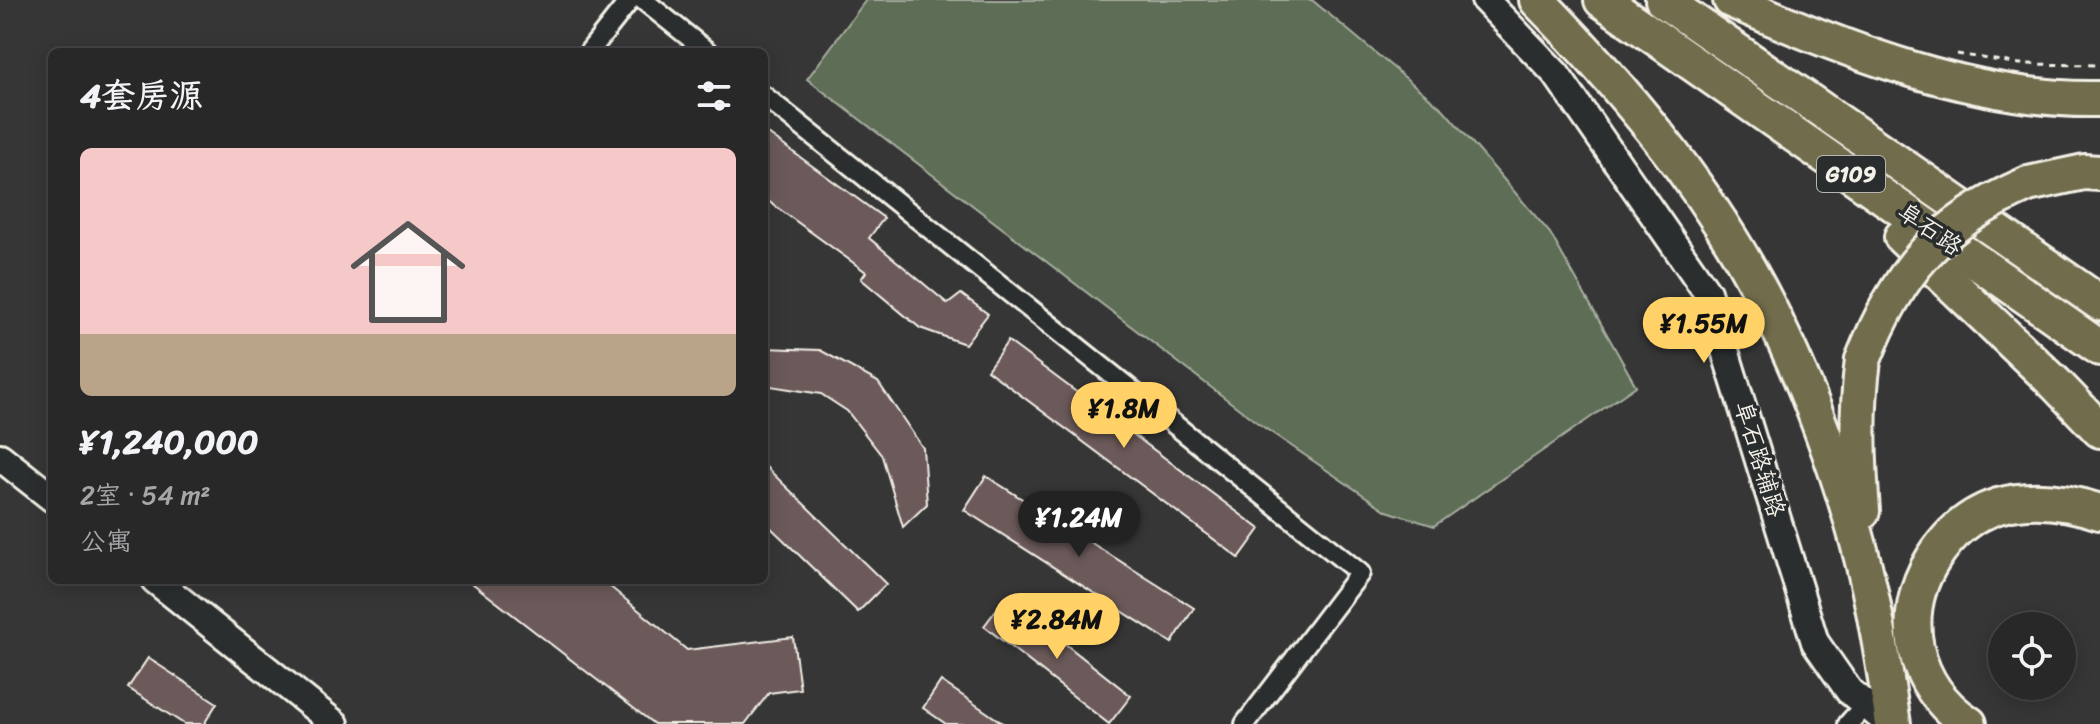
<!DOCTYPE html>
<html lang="zh">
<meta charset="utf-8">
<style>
:root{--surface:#292829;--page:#313031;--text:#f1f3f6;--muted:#a5a6a8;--line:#454446;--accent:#ffd166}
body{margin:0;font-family:Sriracha,"LXGW WenKai TC",sans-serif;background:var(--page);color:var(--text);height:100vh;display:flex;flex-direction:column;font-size:30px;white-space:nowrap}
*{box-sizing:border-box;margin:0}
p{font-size:26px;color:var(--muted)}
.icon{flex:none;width:44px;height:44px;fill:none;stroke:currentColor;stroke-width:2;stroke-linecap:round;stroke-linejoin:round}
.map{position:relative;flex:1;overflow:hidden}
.side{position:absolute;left:48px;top:48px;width:720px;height:536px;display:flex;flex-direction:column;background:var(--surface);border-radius:12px;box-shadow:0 4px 20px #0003,0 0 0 2px var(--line)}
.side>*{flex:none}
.buttons{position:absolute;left:1988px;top:612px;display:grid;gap:16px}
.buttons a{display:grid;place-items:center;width:88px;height:88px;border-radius:50%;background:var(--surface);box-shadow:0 4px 20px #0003,0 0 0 2px var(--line);font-size:40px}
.price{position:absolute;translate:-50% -68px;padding:0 18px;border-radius:28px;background:var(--accent);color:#111;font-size:26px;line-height:52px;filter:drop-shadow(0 2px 4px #0008)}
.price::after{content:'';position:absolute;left:50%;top:48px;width:24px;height:18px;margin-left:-12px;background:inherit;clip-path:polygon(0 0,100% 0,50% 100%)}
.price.current{background:#222;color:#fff}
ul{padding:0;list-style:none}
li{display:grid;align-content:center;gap:16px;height:424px;padding:0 32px}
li+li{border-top:2px solid var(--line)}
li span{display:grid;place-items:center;height:248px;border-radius:12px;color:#555}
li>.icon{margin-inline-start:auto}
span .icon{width:144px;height:144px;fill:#fffc;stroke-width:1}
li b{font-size:34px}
h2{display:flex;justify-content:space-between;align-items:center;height:96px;padding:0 32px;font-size:34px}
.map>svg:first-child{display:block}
.green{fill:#5d6d56;stroke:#a8af9f;stroke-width:2}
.building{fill:#6c5a5a;stroke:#f4f1e8;stroke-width:2}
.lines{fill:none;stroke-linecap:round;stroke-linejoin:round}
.street-casing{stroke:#f4f1e8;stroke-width:24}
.secondary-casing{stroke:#f4f1e8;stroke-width:32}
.highway-casing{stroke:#f4f1e8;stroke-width:40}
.path{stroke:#f4f1e8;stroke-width:3;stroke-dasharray:6 6;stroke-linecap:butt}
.street{stroke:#2a2d2e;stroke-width:18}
.secondary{stroke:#2a2d2e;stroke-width:26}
.highway{stroke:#716c4b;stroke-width:34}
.highway-bridge-casing{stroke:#f4f1e8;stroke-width:40;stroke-linecap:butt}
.highway-bridge{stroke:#716c4b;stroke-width:34}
.labels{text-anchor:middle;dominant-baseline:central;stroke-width:7;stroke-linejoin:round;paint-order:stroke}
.shield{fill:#2a2d2e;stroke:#b7b6b0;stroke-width:2}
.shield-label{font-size:22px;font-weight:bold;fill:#f4f1e8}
.street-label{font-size:24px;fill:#f4f1e8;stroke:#2a2d2e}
</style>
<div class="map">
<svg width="2100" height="724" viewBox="0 0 2100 724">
<rect width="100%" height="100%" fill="#373637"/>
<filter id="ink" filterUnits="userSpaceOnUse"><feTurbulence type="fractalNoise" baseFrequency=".0125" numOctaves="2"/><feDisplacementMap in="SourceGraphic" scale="16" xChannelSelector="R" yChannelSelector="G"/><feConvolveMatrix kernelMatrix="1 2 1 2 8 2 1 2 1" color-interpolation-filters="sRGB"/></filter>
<g filter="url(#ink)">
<path class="green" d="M866,0H1312L1444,110L1550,233L1636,386L1434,526L1387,511L1259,424L807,79Z"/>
<g class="building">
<path d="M764,131L884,218L869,238L948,304L961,294L988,314L965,344L920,328L861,279L866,272L764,198Z"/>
<path d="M1008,341L1260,529L1239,558L987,370Z"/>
<path d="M764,348L820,350L878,382L923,448L927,504L903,527L882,456L847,411L821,394L764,385Z"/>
<path d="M764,465L886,584L858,612L764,521Z"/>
<path d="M986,476L1194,608L1172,643L964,510Z"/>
<path d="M468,580H602L687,650L793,637L800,689L769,693L745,724H654Z"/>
<path d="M1006,597L1131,696L1109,724L984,626Z"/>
<path d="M148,658L217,703L204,724H184L128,688Z"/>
<path d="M941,681L1004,724H946L923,708Z"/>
</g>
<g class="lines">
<defs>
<g id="street">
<path d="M643,0L708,52"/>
<path d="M589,52L630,0"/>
<path d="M764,96L1360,573L1245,724"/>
<path d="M1848,724L1865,705"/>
</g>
<g id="secondary">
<path d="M1485,0L1556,74L1707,292L1815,642L1849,691L1889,724"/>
<path d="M0,457L52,498"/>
<path d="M155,580L335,724"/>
</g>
<g id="highway">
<path d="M1537,0C1621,86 1701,180 1758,287C1805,375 1847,489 1869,587C1879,632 1886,678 1893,724"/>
<path d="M1602,0L2100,348"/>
<path d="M1663,0L2100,303"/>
<path d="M1731,0C1841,49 1978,102 2100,99"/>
<path d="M2028,184L2084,172L2100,173"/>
<path d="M1902,237L2056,384L2100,430"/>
<path d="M1862,511C1858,460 1856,412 1863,360"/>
<path d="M1969,724C1912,686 1897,616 1933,559C1948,535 1970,515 1998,506C2032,496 2067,501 2100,512"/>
</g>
</defs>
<use href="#street" class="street-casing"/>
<use href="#secondary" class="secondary-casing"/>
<use href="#highway" class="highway-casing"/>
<path class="path" d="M1957,54L2020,64L2100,65"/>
<use href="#street" class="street"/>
<use href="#secondary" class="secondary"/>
<use href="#highway" class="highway"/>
<defs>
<path id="highway-bridge" d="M1863,360C1898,271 1938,223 2028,184"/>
</defs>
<use href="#highway-bridge" class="highway-bridge-casing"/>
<use href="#highway-bridge" class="highway-bridge"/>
</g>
</g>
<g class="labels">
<rect class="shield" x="1817" y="156" width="68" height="36" rx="6"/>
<g class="shield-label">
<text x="1851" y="174">G109</text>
</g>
<g class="street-label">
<text transform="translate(1930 229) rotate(35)">阜石路</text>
<text transform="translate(1760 459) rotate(73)">阜石路辅路</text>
</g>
</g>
</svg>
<div class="buttons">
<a><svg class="icon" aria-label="locate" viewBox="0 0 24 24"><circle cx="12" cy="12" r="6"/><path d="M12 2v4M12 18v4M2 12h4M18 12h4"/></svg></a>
</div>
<b class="price" style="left:1704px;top:365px">¥1.55M</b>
<b class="price" style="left:1124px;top:450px">¥1.8M</b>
<b class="price current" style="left:1079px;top:559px">¥1.24M</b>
<b class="price" style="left:1057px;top:661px">¥2.84M</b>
<section class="side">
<h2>4套房源<svg class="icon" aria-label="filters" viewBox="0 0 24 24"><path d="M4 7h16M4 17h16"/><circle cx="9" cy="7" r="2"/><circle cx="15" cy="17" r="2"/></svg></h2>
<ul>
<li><span style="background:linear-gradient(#f6c9c9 75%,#b9a48a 0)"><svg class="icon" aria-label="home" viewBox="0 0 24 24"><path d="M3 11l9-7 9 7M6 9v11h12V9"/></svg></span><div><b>¥1,240,000</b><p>2室 · 54 m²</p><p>公寓</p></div></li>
</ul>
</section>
</div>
